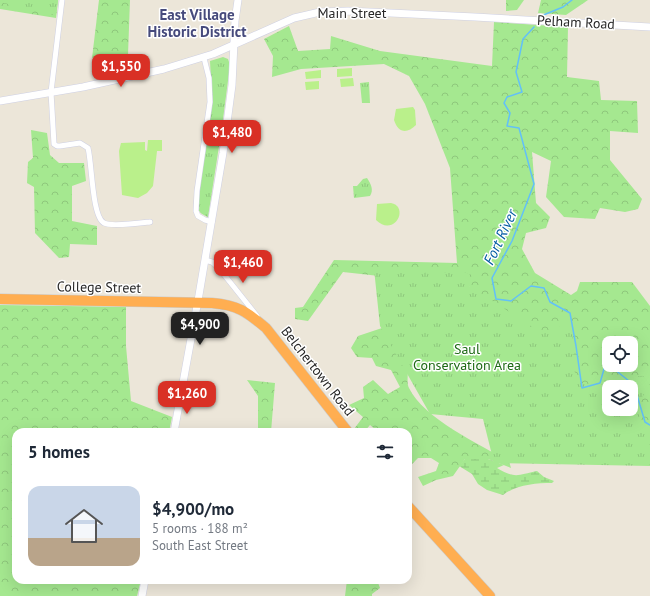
<!DOCTYPE html>
<meta charset="utf-8">
<style>
:root{--surface:#fff;--page:#f6f6f7;--text:#1f2937;--muted:#747a83;--accent:#d93025}
body{margin:0;font-family:"PT Sans",sans-serif;background:var(--page);color:var(--text);height:100vh;display:flex;flex-direction:column;font-size:15px;white-space:nowrap}
*{box-sizing:border-box;margin:0}
p{font-size:13px;color:var(--muted)}
.icon{flex:none;width:22px;height:22px;fill:none;stroke:currentColor;stroke-width:2;stroke-linecap:round;stroke-linejoin:round}
.map{position:relative;flex:1;overflow:hidden}
.details{position:absolute;left:12px;top:428px;width:400px;height:156px;display:flex;flex-direction:column;background:var(--surface);border-radius:12px;box-shadow:0 4px 16px #0002}
.details>*{flex:none}
.controls{position:absolute;left:602px;top:336px;display:grid;gap:8px}
.controls a{display:grid;place-items:center;width:36px;height:36px;border-radius:8px;background:var(--surface);box-shadow:0 4px 16px #0002;font-size:20px}
.price{position:absolute;translate:-50% -34px;padding:0 9px;border-radius:8px;background:var(--accent);color:#fff;font-size:13px;line-height:26px;filter:drop-shadow(0 1px 2px #0008)}
.price::after{content:'';position:absolute;left:50%;top:24px;width:12px;height:9px;margin-left:-6px;background:inherit;clip-path:polygon(0 0,100% 0,50% 100%)}
.price.selected{background:#222;color:#fff}
ul{padding:0;list-style:none}
li{display:flex;align-items:center;gap:12px;height:100px;padding:0 16px}
li span{display:grid;place-items:center;flex:none;width:112px;height:80px;border-radius:12px;color:#555}
li>.icon{margin-inline-start:auto}
span .icon{width:48px;height:48px;fill:#fffc;stroke-width:1}
li b{font-size:17px}
h2{display:flex;justify-content:space-between;align-items:center;height:48px;padding:0 16px;font-size:17px}
.map>svg:first-child{display:block}
.forest{fill:url(#forest-crowns);fill-rule:evenodd}
.wetland{fill:url(#wetland-marsh)}
.park{fill:url(#park-tufts);fill-rule:evenodd}
.pitch{fill:#baf08b}
.lines{fill:none;stroke-linecap:round;stroke-linejoin:round}
.stream{stroke:#62c0f8;stroke-width:1.5}
.street-casing{stroke:#ced0e3;stroke-width:6}
.secondary-casing{stroke:#ced0e3;stroke-width:8}
.highway-casing{stroke:#cbcbcb;stroke-width:11}
.street{stroke:#fff;stroke-width:5}
.secondary{stroke:#fff;stroke-width:7}
.highway{stroke:#ffae51;stroke-width:10}
.labels{text-anchor:middle;dominant-baseline:central;stroke-width:3;stroke-linejoin:round;paint-order:stroke}
.street-label{font-size:14px;fill:#282828;stroke:#fff}
.park-label{font-size:14px;fill:#1d6a14;stroke:#fff}
.neighbourhood-label{font-size:15px;font-weight:bold;fill:#464a7c;stroke:#fff}
.water-label{font-size:15px;font-style:italic;fill:#035ba2;stroke:#fff}
</style>
<div class="map">
<svg width="650" height="596" viewBox="0 0 650 596">
<defs>
<pattern id="forest-crowns" width="20" height="18" patternUnits="userSpaceOnUse"><rect width="20" height="18" fill="#a5e890"/><path d="M2 6a3 3 0 1 1 6 0M12 15a3 3 0 1 1 6 0" fill="none" stroke="#8ec77c"/></pattern>
<pattern id="wetland-marsh" width="20" height="14" patternUnits="userSpaceOnUse"><rect width="20" height="14" fill="#a5e890"/><path d="M1 5h8M5 5V1M11 12h8M15 12V8" fill="none" stroke="#8ec77c"/></pattern>
<pattern id="park-tufts" width="24" height="20" patternUnits="userSpaceOnUse"><rect width="24" height="20" fill="#a5e890"/><path d="M3 7l-1-3M5 7V3M7 7l1-3M15 17l-1-3M17 17v-4M19 17l1-3" fill="none" stroke="#8ec77c"/></pattern>
</defs>
<rect width="100%" height="100%" fill="#ece6d9"/>
<g class="forest">
<path d="M0,0H58L56,18L0,9Z"/>
<path d="M99,0H130L128,55L92,58Z"/>
<path d="M506,0H524L517,10L506,11Z"/>
<path d="M541,0H588L566,15L538,13Z"/>
<path d="M494,22L568,27L567,77L599,81L601,100L637,101L638,133L610,131V160L642,199L638,209L625,212L600,208L595,219L564,217L546,197L551,161L532,152L536,203L550,217L546,228L526,233L522,249L535,273L571,295L577,291L580,282H632L650,306V436L631,408V387H609V409L605,413L469,286L343,272L308,321L295,319V308L303,307L334,260L457,263L450,168L425,104L409,76L384,64L301,69L272,77L273,56L264,39L289,26L298,51L330,49L331,36L380,51L492,66ZM609,343H631V365H609Z"/>
<path d="M31,130L47,133L50,155L59,163H84L86,181L72,186V221L97,226V245L70,244L69,257L59,258L35,233L34,187L27,183L28,162L33,158Z"/>
<path d="M0,305L126,307V346L131,401L172,417L169,432H16V580H141L137,596H0Z"/>
<path d="M385,327C390,335 405,359 407,367C409,373 406,382 409,388C423,418 480,445 509,461L511,468L488,459H465L453,476L436,480L423,486L418,477L436,471L439,463L431,458H418L408,468V432H375L376,430L370,425L364,432H356L354,429L363,417L349,405L364,398L363,387L373,380L388,394L400,387L391,370L376,366L372,358L357,357L351,348L358,336Z"/>
<path d="M247,380L275,383L271,432H258V396Z"/>
<path d="M347,580H377L380,588L372,594V596H345Z"/>
</g>
<path class="wetland" d="M465,459H488L504,465L497,468C515,479 518,475 537,471L544,477L554,481L552,483C535,483 516,485 503,495L487,490L478,484L472,474L459,466Z"/>
<g class="park">
<path d="M0,0H58L56,15L0,2Z"/>
<path d="M223,57L228,59L230,65L222,127L208,217C201,214 198,212 197,204L212,99L210,61Z"/>
<path d="M369,82L370,103H362L360,83Z"/>
<path d="M367,178C371,184 374,190 370,196L354,198L353,186H357L363,179Z"/>
<path d="M385,268L392,270L398,268L412,273L422,271L429,274H438L442,272L458,274L464,272L472,275L468,285L543,334L571,322L574,352L572,361V367L580,382L586,385L600,378L608,383C619,381 641,371 650,379V389C634,400 635,420 650,431V466L494,463L483,419L430,414L380,326L374,269ZM609,387H631V409H609Z"/>
</g>
<g class="pitch">
<path d="M352,68V76L337,77V69Z"/>
<path d="M321,70V78L306,79L305,72Z"/>
<path d="M353,78L354,86L341,87L340,79Z"/>
<path d="M319,81V89L306,90L305,82Z"/>
<path d="M413,107L415,110L416,125C407,134 398,133 394,120L396,109Z"/>
<path d="M148,140H162V151H157L153,186L147,193L138,198L122,195L119,151L121,143L145,142V150L147,151Z"/>
<path d="M391,203C410,207 394,238 376,220L377,204Z"/>
</g>
<g class="lines">
<g class="stream">
<path d="M541,16L563,7L572,0"/>
<path d="M534,27L523,39L516,72L522,92L507,97L504,103L510,113L507,126L519,128L534,184L512,241L492,278L496,299L511,301L531,286L544,288L550,302L570,313L576,346L582,388L600,383L606,362L609,365"/>
<path d="M609,365L634,385L645,422L650,425"/>
</g>
<defs>
<g id="street">
<path d="M62,0L51,92L54,144L57,146H60L80,143L88,148C92,163 92,217 104,223C111,227 141,223 150,222"/>
<path d="M204,58L209,78L210,102L197,191L196,211L198,216L205,220L212,222"/>
<path d="M205,260L212,262L218,267L257,316"/>
</g>
<g id="secondary">
<path d="M0,101L83,87L164,69L213,54L294,18L320,12L348,11L475,17L650,27"/>
<path d="M174,432L199,295L223,153L232,85L235,21L238,0"/>
<path d="M142,596L145,580"/>
</g>
<g id="highway">
<path d="M0,299L212,303C238,305 247,312 266,328L348,432"/>
<path d="M408,506L490,596"/>
</g>
</defs>
<use href="#street" class="street-casing"/>
<use href="#secondary" class="secondary-casing"/>
<use href="#highway" class="highway-casing"/>
<use href="#street" class="street"/>
<use href="#secondary" class="secondary"/>
<use href="#highway" class="highway"/>
</g>
<g class="labels">
<g class="street-label">
<text x="352" y="13">Main Street</text>
<text transform="translate(576 22) rotate(3)">Pelham Road</text>
<text transform="translate(99 287) rotate(1)">College Street</text>
<text transform="translate(318 371) rotate(52)">Belchertown Road</text>
</g>
<g class="park-label">
<text x="467" y="349">Saul<tspan x="467" dy="16">Conservation Area</tspan></text>
</g>
<g class="neighbourhood-label">
<text x="197" y="14">East Village<tspan x="197" dy="17">Historic District</tspan></text>
</g>
<g class="water-label">
<text transform="translate(500 237) rotate(-65)">Fort River</text>
</g>
</g>
</svg>
<div class="controls">
<a><svg class="icon" aria-label="locate" viewBox="0 0 24 24"><circle cx="12" cy="12" r="6"/><path d="M12 2v4M12 18v4M2 12h4M18 12h4"/></svg></a>
<a><svg class="icon" aria-label="layers" viewBox="0 0 24 24"><path d="M12 4l9 5-9 5-9-5zM3 14l9 5 9-5"/></svg></a>
</div>
<b class="price" style="left:121px;top:88px">$1,550</b>
<b class="price" style="left:232px;top:154px">$1,480</b>
<b class="price" style="left:243px;top:284px">$1,460</b>
<b class="price selected" style="left:200px;top:346px">$4,900</b>
<b class="price" style="left:187px;top:415px">$1,260</b>
<section class="details">
<h2>5 homes<svg class="icon" aria-label="filters" viewBox="0 0 24 24"><path d="M4 7h16M4 17h16"/><circle cx="9" cy="7" r="2"/><circle cx="15" cy="17" r="2"/></svg></h2>
<ul>
<li><span style="background:linear-gradient(#c9d6e8 65%,#b9a48a 0)"><svg class="icon" aria-label="home" viewBox="0 0 24 24"><path d="M3 11l9-7 9 7M6 9v11h12V9"/></svg></span><div><b>$4,900/mo</b><p>5 rooms · 188 m²</p><p>South East Street</p></div></li>
</ul>
</section>
</div>
